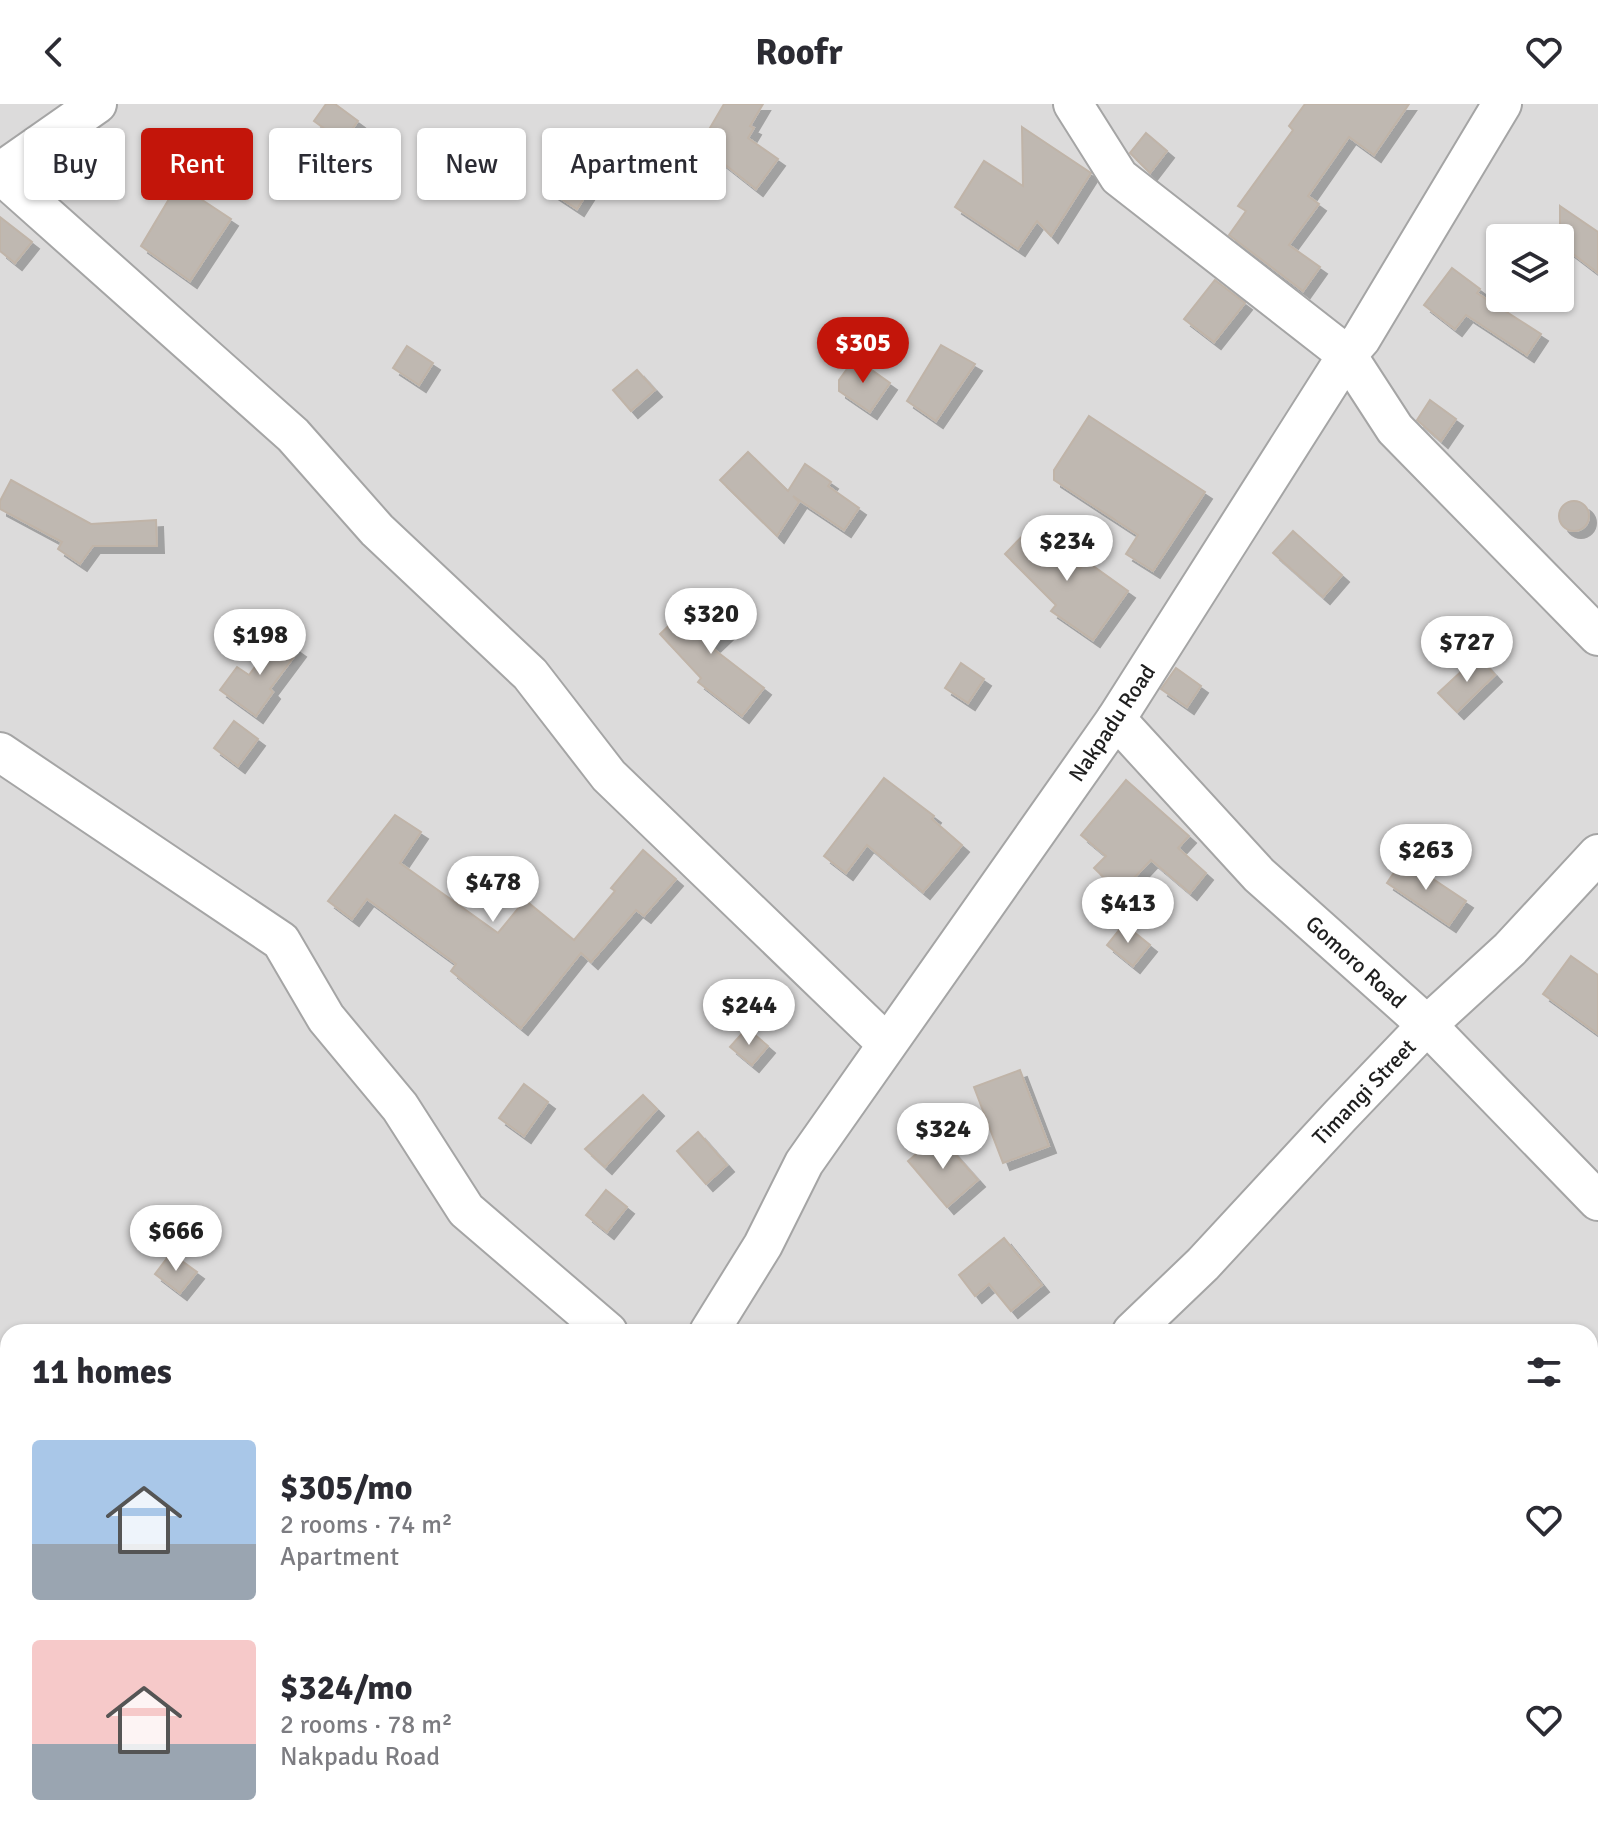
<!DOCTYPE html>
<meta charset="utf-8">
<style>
:root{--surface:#fff;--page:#f2f2f3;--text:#2b2b33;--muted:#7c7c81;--accent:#c3150a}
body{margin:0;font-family:Signika,sans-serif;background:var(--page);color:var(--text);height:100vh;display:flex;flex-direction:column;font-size:30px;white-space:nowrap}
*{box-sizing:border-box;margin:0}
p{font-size:26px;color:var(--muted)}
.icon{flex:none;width:44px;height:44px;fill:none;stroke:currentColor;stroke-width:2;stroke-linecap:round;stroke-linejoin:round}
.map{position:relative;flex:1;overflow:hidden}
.panel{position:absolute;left:0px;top:1220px;width:1598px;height:514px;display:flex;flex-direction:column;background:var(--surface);border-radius:24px 24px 0 0;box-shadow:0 2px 6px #0004}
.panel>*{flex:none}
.banner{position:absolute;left:24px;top:24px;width:800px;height:72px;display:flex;gap:16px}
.controls{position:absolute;left:1486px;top:120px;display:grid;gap:16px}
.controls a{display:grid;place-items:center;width:88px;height:88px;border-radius:8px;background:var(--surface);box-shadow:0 2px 6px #0004;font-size:40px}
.price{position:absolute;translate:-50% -68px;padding:0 18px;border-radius:28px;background:#fff;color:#222;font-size:26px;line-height:52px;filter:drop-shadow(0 2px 4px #0008)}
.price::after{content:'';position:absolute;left:50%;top:48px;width:24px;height:18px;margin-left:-12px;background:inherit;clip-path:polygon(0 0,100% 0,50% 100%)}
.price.selected{background:var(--accent);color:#fff}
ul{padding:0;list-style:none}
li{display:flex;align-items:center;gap:24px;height:200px;padding:0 32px}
li span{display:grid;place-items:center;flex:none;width:224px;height:160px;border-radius:8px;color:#555}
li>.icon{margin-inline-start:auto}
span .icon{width:96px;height:96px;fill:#fffc;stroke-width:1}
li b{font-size:34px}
h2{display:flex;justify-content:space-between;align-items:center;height:96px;padding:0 32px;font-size:34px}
.tag{padding:0 28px;border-radius:8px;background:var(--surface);box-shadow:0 2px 6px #0004;font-size:28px;line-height:72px}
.tag.selected{background:var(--accent);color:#fff}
header{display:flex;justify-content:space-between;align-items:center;height:104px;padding:0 32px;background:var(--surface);font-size:36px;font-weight:700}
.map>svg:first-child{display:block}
.residential{fill:#dcdbdb;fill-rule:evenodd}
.building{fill:#bfb8b1;stroke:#c0b4a8;stroke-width:2;filter:url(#shadow)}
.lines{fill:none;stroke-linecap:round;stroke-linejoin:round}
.minor-casing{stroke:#a5a5a5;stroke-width:42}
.minor{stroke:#fff;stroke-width:38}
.labels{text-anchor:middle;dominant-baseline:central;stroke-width:6;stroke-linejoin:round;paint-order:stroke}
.street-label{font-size:22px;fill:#1e1e1e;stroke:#fff}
</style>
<header><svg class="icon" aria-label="back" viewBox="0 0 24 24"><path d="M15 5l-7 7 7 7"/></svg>Roofr<svg class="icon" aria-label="heart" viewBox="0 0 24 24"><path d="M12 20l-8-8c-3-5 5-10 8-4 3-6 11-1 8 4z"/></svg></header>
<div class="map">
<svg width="1598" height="1733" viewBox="0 0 1598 1733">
<defs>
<filter id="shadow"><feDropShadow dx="7" dy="7" stdDeviation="0" flood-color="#0004"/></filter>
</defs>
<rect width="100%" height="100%" fill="#efece5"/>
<path class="residential" d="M0,0H1598V1733H0ZM1500,134H1560V194H1500ZM8,1228H1590V1726H8Z"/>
<g class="building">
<path d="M326,0H335L358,17L343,38L314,17Z"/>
<path d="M724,0H763L750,22L754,24L748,34L778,55L756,85L700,41Z"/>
<path d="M1305,0H1409L1374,51L1349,33L1308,92L1319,100L1289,141L1320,163L1303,187L1229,131L1246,107L1238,102L1293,26L1289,22Z"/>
<path d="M1022,23L1091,69L1051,132L1037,117L1018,145L955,103L984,57L1023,82Z"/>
<path d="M1146,29L1167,47L1150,69L1130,49Z"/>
<path d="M565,66L591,83L577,105L551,88Z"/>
<path d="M178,80L231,115L190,177L141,142Z"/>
<path d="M1560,102L1598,128V169L1560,140Z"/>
<path d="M0,113L32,138L15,159L0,147Z"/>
<path d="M1452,164L1480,185L1477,189L1541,230L1527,251L1466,211L1455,225L1424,201Z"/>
<path d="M1215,176L1245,199L1214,238L1184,215Z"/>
<path d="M941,241L975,260L936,317L907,297Z"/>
<path d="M407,242L433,259L419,281L393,264Z"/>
<path d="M855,254L890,279L870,308L839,287V276Z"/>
<path d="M637,266L655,286L631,307L613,286Z"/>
<path d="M1430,296L1456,315L1441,337L1417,316Z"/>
<path d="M1089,312L1205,388L1153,467L1126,450L1138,431L1054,376V366Z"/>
<path d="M748,348L788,387L805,360L831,378L828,382L859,404L844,426L793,392L799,398L777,432L720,376Z"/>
<path d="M11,376L91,420L156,416L157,442H93L80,460L58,445L62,438L0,405V397Z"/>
<circle cx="1574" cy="412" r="15"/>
<path d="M1034,420L1080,465L1086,457L1128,487L1093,536L1051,507L1056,501L1005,450Z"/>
<path d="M1293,427L1342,471L1323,493L1273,449Z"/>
<path d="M699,493L731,524L711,543L764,584L742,612L698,578L701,574L660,530Z"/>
<path d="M278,531L299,546L270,585L273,588L256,612L220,586L237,563L249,571Z"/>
<path d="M1478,552L1495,571L1457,608L1438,589Z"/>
<path d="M961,559L984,575L968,599L945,584Z"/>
<path d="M1176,564L1201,582L1187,603L1161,585Z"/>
<path d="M234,617L258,635L238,662L214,644Z"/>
<path d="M884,674L934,712L932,715L962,741L923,788L867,741L846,769L824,752Z"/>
<path d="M1126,676L1189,732L1178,744L1206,769L1190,789L1151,756L1120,789L1094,764L1106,752L1081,731Z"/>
<path d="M395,711L421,728L400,759L498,829L525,796L574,836L615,787L611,784L643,746L676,775L644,812L636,806L591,858L581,849L521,924L451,867L456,860L367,795L352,815L328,797Z"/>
<path d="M1403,755L1466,797L1449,821L1387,779Z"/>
<path d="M1124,820L1150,841L1133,862L1107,841Z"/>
<path d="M1571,852L1598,871V930L1543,890Z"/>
<path d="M747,924L768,942L752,961L730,943Z"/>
<path d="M1020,966L1049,1042L1003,1059L974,983Z"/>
<path d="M524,980L548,998L524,1032L499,1014Z"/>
<path d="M643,991L657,1005L605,1063L585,1045Z"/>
<path d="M698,1028L727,1061L706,1080L677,1047Z"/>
<path d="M938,1031L978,1076L947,1103L908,1057Z"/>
<path d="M606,1086L627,1103L607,1128L586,1111Z"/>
<path d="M1004,1134L1042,1181L1011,1207L989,1180L975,1192L959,1171Z"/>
<path d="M171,1149L197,1168L180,1189L155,1170Z"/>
</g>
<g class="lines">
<defs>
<g id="minor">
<path d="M1073,0L1119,73L1347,251L1395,325L1598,532"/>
<path d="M0,68L97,0"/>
<path d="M0,70L293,331L377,426L530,570L609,672L886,939"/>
<path d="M1116,615L1259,771L1427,921L1598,1097"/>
<path d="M0,648L281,837L326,914L400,1003L466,1106L608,1228"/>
<path d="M709,1228L763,1141L804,1059L1116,615L1347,251L1361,235L1502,0"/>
<path d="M1132,1228L1203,1160L1340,1012L1427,921L1510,845L1598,750"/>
<path d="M1097,1726L1103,1733"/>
<path d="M637,1733L645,1726"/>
</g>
</defs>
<use href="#minor" class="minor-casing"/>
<use href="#minor" class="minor"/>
</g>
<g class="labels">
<g class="street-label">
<text transform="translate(1112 619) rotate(-56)">Nakpadu Road</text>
<text transform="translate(1356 858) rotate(42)">Gomoro Road</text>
<text transform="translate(1364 988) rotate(-46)">Timangi Street</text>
</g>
</g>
</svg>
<div class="controls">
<a><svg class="icon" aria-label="layers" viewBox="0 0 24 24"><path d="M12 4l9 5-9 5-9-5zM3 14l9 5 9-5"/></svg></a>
</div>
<b class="price selected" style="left:863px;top:281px">$305</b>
<b class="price" style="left:1067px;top:479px">$234</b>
<b class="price" style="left:711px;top:552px">$320</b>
<b class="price" style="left:260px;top:573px">$198</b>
<b class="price" style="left:1467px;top:580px">$727</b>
<b class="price" style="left:1426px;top:788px">$263</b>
<b class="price" style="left:493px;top:820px">$478</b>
<b class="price" style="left:1128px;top:841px">$413</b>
<b class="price" style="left:749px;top:943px">$244</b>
<b class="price" style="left:943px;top:1067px">$324</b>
<b class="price" style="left:176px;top:1169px">$666</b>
<div class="banner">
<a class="tag">Buy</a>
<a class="tag selected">Rent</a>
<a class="tag">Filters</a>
<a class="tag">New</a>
<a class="tag">Apartment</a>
</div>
<section class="panel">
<h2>11 homes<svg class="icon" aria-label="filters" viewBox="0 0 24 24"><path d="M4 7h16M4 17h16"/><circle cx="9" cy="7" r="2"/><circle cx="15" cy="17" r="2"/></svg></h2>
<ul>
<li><span style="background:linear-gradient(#a9c7e8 65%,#9aa5b1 0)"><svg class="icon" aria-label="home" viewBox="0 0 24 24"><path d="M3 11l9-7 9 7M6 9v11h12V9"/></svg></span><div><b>$305/mo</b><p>2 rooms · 74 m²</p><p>Apartment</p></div><svg class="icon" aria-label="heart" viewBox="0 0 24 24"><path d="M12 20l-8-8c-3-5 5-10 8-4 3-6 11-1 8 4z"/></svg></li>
<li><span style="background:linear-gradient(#f6c9c9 65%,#9aa5b1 0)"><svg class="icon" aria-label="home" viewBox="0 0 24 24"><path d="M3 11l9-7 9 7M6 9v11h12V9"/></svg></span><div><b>$324/mo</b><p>2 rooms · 78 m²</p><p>Nakpadu Road</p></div><svg class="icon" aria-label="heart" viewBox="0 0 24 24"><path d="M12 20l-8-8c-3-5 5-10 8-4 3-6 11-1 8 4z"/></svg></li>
</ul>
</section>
</div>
